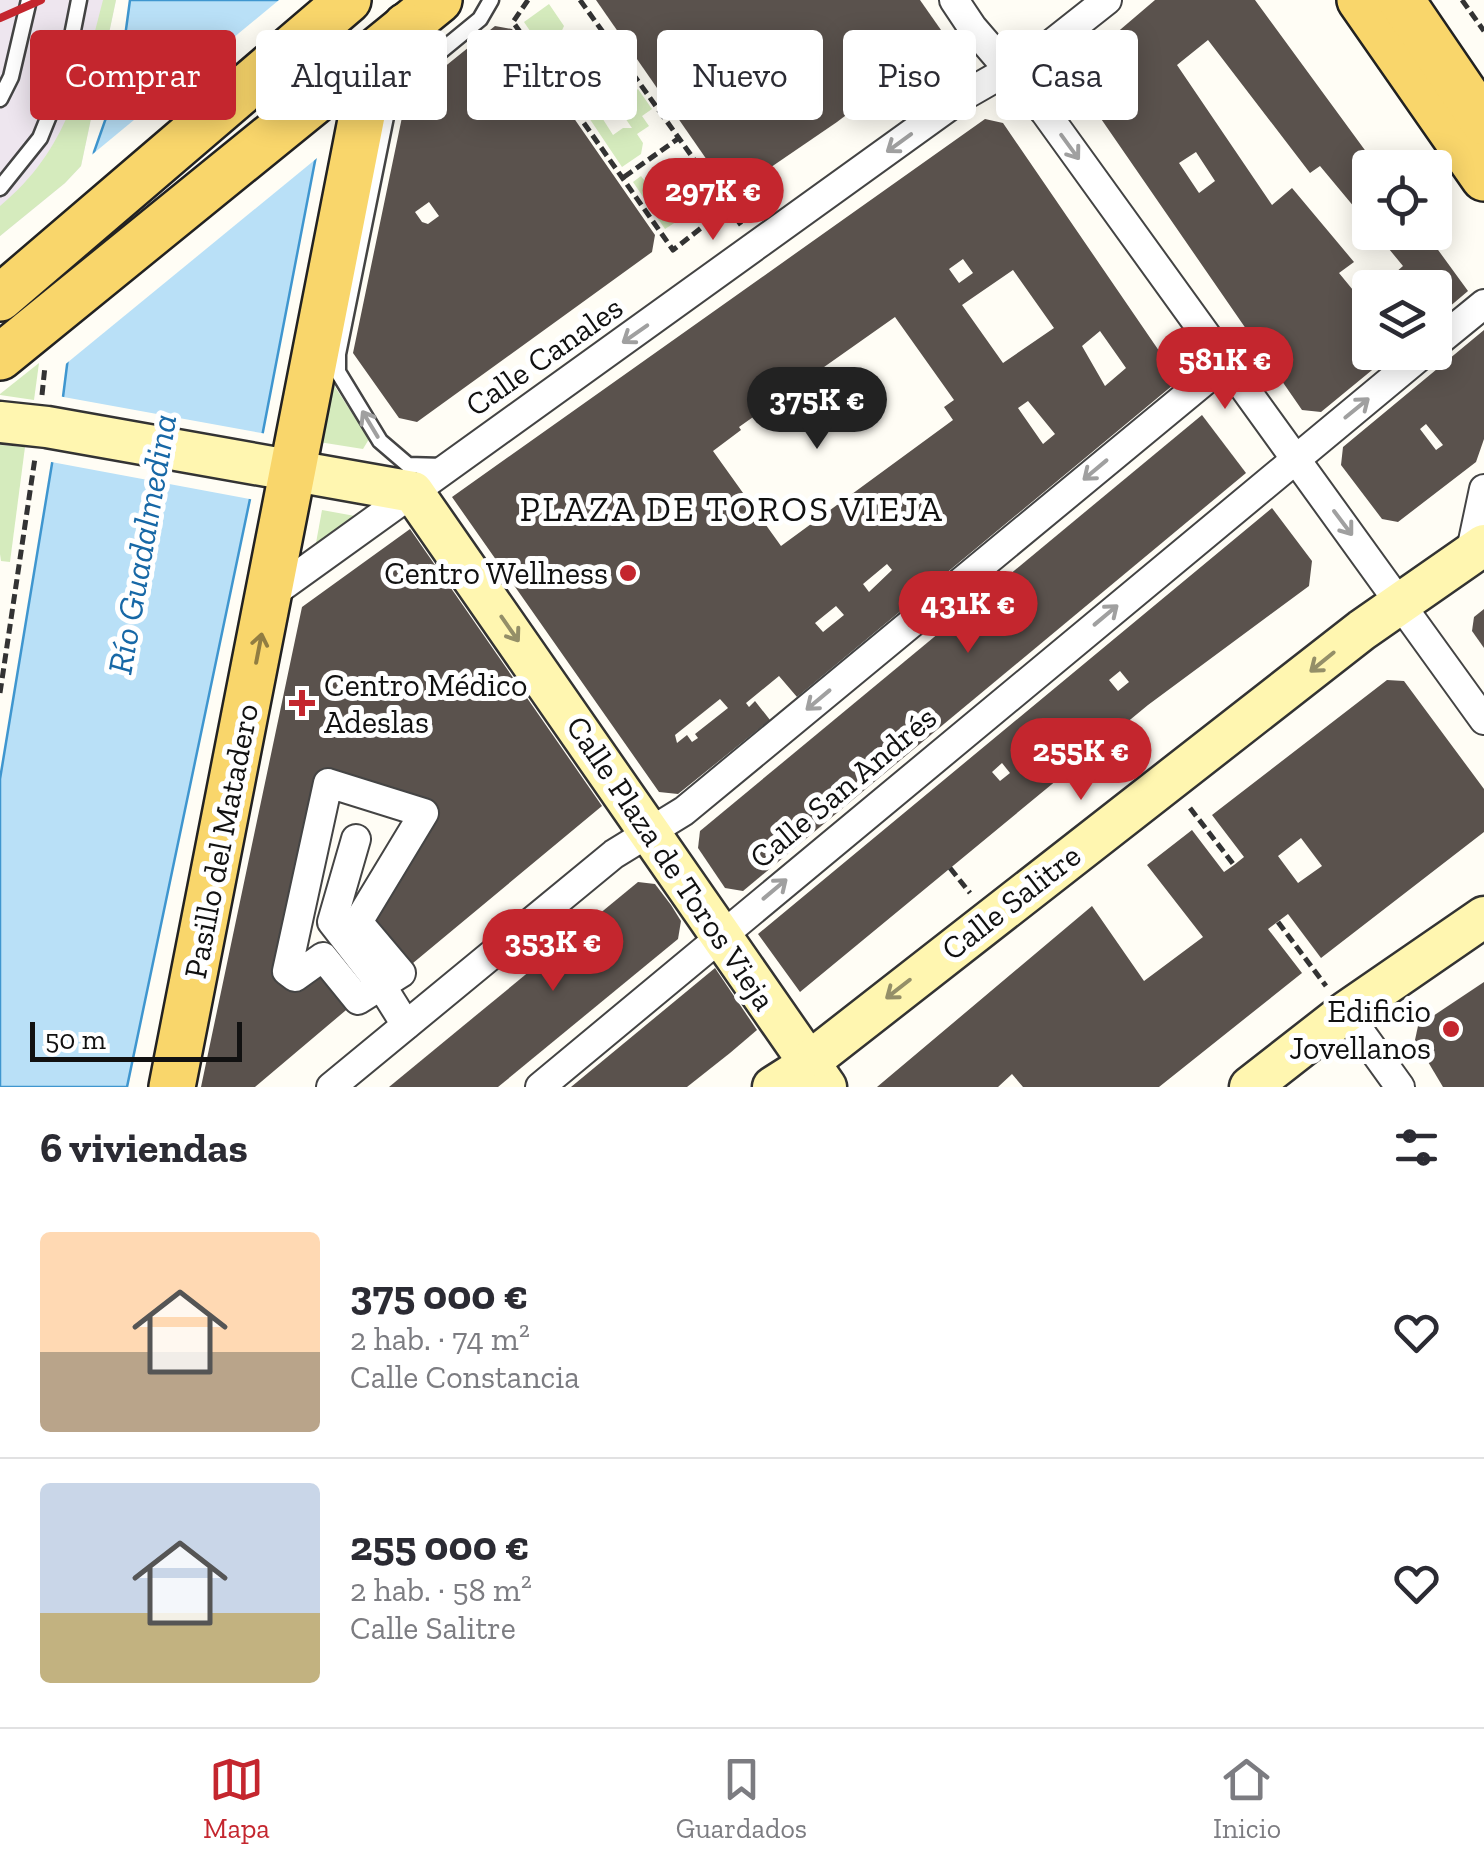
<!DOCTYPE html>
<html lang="es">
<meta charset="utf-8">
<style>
:root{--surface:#fff;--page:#f2f2f3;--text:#2b2b33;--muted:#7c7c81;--line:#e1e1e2;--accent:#c4262e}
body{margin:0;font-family:"Zilla Slab",serif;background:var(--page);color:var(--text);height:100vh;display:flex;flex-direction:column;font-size:38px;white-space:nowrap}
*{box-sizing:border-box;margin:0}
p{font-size:32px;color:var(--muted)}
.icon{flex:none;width:55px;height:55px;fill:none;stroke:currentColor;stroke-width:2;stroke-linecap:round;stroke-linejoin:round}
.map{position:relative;height:1087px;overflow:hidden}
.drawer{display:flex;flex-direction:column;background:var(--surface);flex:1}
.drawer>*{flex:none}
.guide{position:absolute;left:30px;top:30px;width:1425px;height:90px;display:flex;gap:20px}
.buttons{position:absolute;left:1352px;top:150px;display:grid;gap:20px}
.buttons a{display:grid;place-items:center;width:100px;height:100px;border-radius:10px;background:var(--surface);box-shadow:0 5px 25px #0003;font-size:50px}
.scale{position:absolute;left:30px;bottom:25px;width:212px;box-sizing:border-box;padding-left:10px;border:5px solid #111;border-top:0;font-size:28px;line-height:35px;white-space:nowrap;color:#111;-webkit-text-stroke:8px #fff;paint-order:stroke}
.price{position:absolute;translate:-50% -85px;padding:0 22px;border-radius:35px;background:var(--accent);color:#fff;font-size:32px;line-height:65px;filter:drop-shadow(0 2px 5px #0008)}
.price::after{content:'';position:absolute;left:50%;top:60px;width:30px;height:22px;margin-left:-15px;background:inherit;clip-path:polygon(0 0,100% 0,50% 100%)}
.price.active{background:#222;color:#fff}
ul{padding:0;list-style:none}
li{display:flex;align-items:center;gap:30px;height:250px;padding:0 40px}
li+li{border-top:2px solid var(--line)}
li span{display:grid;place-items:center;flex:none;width:280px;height:200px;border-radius:10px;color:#555}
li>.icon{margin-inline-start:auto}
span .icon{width:120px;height:120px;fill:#fffc;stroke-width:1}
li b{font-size:42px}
h2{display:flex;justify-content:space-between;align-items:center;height:120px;padding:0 40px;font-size:42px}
.tag{padding:0 35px;border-radius:10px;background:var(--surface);box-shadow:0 5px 25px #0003;font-size:35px;line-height:90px}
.tag.active{background:var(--accent);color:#fff}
.tabs{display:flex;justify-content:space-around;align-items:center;height:140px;border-top:2px solid var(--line);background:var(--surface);font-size:28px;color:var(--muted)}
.tabs a{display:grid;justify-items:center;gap:5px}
.tabs .active{color:var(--accent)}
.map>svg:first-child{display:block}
.industrial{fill:#eee6ef}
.green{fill:#d5ebbd}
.water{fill:#b9e0f7;stroke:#3f96cf;stroke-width:2.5}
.pier{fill:#fffdf5}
.building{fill:#5a524d;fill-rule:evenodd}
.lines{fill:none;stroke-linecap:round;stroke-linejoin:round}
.lane-casing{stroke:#444;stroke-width:19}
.street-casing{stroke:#444;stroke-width:32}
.secondary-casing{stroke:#333;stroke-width:45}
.primary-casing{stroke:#222;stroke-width:50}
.path{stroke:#333;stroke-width:5;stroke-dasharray:10 5;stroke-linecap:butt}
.lane{stroke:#fff;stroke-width:14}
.street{stroke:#fff;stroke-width:28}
.secondary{stroke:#fff6b0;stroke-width:40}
.primary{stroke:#f9d66b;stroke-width:45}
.rail{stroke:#c4262e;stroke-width:8}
.oneway{stroke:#a0a0a0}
.oneway2{stroke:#948f68}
.oneway3{stroke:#917d42}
.poi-dot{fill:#c4262e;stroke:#fff;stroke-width:4}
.labels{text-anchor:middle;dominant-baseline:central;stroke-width:10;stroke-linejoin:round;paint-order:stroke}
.street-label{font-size:32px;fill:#111;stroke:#fff}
.poi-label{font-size:32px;fill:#111;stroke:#fff;text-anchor:end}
.neighbourhood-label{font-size:35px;letter-spacing:2.5px;fill:#111;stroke:#fff}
.water-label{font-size:35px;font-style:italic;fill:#1768a6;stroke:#fff}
</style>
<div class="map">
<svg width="1484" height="1087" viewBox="0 0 1484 1087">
<rect width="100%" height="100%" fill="#fffdf5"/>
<path class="industrial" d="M0,0H116L81,166L65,183L0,236Z"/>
<g class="green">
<path d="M103,0H116L81,166L65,183L0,236V206C68,150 82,81 103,0Z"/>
<path d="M549,4L564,26L554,48L572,74L564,81L524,22Z"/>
<path d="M588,78L600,80L610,94L609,106L599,113L613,135L623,128H632L616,105L638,89L652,109L642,116L649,126L637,134L643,143L641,154L622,167L571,91Z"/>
<path d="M641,176L654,193L665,186L674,187L685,202L682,218L665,229L633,182Z"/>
<path d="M39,363L34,400L0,395V394Z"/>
<path d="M331,373L335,387L369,439L363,449L319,442Z"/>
<path d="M0,445L25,447L10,562L1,561L0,554Z"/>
<path d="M322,510L355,516V518L319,544L316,543Z"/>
</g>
<path class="water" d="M130,0H346L250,499L127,1087H0V779L63,397L94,152L119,81Z"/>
<g class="pier">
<path d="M279,0H351L322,154L62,367L88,158Z"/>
<path d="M58,396L267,434L255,500L46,461Z"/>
</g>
<g class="building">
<path d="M596,0H920L941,30L936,47L837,122L739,189L725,186Z"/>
<path d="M1155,0H1255L1378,168H1370V226L1320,166L1310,173L1208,40L1177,65L1272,205L1292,188L1354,262L1339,273L1362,301L1370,294V352H1394L1321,412L1302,410L1077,84L1080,64ZM1196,152L1215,181L1199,193L1179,163Z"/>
<path d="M495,26L512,29L655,235L652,252L417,422L399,418L353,353L406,98ZM429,202L439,216L428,224L422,222L415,212Z"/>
<path d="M985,119L1003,123L1179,380L797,697L779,676L746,703L749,707L755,701L770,720L678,794L659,792L452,497ZM963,259L973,273L959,283L949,269ZM1013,270L1054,328L1003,363L962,305ZM895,317L954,400L944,407L953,420L781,546L713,451L741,430L739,427ZM1100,331L1126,368L1105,386L1082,346ZM1028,401L1055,434L1043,444L1018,408ZM887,564L892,570L869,592L863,584ZM836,606L844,615L823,632L815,623ZM720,699L728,708L695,734L698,738L692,742L687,735L677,743L675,735Z"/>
<path d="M1375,232H1425L1468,291L1435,319V288H1378L1403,266Z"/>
<path d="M1484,330V439L1476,462L1398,522L1382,519L1341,465L1343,447ZM1426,424L1443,445L1436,450L1420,429Z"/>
<path d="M1202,415L1246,473L743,891L725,888L698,848L700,831Z"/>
<path d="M1272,508L1312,561L1309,586L1148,705L800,992L758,934ZM1120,671L1129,682L1118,691L1109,680ZM1002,763L1010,773L1000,781L992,772Z"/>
<path d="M410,529L602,806L401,973L358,922L424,813L328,783L287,971L323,957L358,1000L255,1087H201L302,607Z"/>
<path d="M1484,609V648L1472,631L1474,617Z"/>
<path d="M1387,680L1404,681L1484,789V832L1321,958L1288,914L1268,929L1302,973L1159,1087H1023L1012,1074L998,1087H877L1092,906L1144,981L1203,937L1147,865L1192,830L1224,872L1234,865L1244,857L1212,815ZM1301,838L1322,866L1298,883L1278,856Z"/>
<path d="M638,882L655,884L671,905L681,921L678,939L498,1087H389Z"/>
<path d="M715,968L757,1030L730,1053L687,1087H571Z"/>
<path d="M1484,982V1087H1443L1415,1040L1418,1026Z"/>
</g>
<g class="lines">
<defs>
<g id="lane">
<path d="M0,99L11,77L29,0"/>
<path d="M0,188L40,138L63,81L79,0"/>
<path d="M443,466L408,465L380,441L338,372V354L391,92L480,19L491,0"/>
</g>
<g id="street">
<path d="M954,0L972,27L1045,112L1484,720"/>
<path d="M1435,344L1484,304"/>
<path d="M1470,555L1484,489"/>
<path d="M269,596L965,95L1045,49L1107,0"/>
<path d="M328,783L424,813L358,922L401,973L358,1000L323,957L295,977L287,971Z"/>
<path d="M356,839L332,922L381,985L406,1025"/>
<path d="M1346,1012L1400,1087"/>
<path d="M331,1087L614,854L684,811L1225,364"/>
<path d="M540,1087L1425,352"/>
</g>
<g id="secondary">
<path d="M0,422L47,427L413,492L826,1087"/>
<path d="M809,1062L1362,630L1484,545"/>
<path d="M773,1087L795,1073"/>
<path d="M1250,1087L1346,1012L1484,917"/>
</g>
<g id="primary">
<path d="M1360,0L1484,178"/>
<path d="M1401,0L1484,122"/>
<path d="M0,298L348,0"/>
<path d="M0,357L439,0"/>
<path d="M172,1087L364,105L379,65L406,26"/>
</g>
</defs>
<use href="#lane" class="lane-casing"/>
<use href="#street" class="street-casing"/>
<use href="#secondary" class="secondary-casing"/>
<use href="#primary" class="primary-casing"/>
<g class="path">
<path d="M528,0L513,22L673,250L728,207"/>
<path d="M580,0L741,225"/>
<path d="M1462,0L1484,31"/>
<path d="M563,90L615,49"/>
<path d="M624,177L679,138"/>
<path d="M42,395L45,366"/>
<path d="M0,693L35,458"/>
<path d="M1190,808L1234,865"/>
<path d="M950,868L970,893"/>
<path d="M1278,922L1326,986"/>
</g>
<use href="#lane" class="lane"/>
<use href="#street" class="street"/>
<use href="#secondary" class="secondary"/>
<use href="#primary" class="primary"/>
<path class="rail" d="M0,18L41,0"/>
</g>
<defs><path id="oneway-shaft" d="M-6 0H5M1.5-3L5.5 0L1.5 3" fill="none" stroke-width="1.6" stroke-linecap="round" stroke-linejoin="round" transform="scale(2.5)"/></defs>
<g class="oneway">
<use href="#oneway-shaft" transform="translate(899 143) rotate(144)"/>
<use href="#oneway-shaft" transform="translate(1070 147) rotate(54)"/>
<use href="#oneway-shaft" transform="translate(635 334) rotate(145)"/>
<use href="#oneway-shaft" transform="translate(1357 408) rotate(-39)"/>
<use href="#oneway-shaft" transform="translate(370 424) rotate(-121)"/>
<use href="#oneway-shaft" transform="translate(1095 470) rotate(140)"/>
<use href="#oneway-shaft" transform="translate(1343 523) rotate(53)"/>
<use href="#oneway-shaft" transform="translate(1106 615) rotate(-40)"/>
<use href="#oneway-shaft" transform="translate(818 700) rotate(140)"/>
<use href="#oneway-shaft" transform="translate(775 889) rotate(-40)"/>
</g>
<g class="oneway2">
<use href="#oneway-shaft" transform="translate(510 629) rotate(55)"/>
<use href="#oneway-shaft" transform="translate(1322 662) rotate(141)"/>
<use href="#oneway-shaft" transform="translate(898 989) rotate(142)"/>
</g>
<use class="oneway3" href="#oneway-shaft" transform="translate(259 648) rotate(-79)"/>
<g class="poi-dot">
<circle cx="628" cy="573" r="10"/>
<path d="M297 688h10v10h10v10h-10v10h-10v-10h-10v-10h10z"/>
<circle cx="1451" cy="1029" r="10"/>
</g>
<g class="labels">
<g class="street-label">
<text transform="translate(544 356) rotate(-35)">Calle Canales</text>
<text transform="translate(843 787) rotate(-40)">Calle San Andrés</text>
<text transform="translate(221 841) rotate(-79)">Pasillo del Matadero</text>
<text transform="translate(671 863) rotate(56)">Calle Plaza de Toros Vieja</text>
<text transform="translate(1011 902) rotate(-38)">Calle Salitre</text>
</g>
<g class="poi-label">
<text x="608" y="573">Centro Wellness</text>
<text x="324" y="685" text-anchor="start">Centro Médico<tspan x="324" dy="37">Adeslas</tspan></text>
<text x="1431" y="1011">Edificio<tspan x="1431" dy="37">Jovellanos</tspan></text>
</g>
<g class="neighbourhood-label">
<text x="732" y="509">PLAZA DE TOROS VIEJA</text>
</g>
<g class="water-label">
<text transform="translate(142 544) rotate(-80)">Río Guadalmedina</text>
</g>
</g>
</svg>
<div class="buttons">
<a><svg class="icon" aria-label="locate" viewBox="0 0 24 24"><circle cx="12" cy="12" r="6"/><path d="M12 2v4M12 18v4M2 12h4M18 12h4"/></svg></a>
<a><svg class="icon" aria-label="layers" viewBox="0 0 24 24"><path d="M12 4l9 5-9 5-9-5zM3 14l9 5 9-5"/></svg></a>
</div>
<div class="scale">50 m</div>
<b class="price" style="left:713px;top:243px">297K €</b>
<b class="price" style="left:1225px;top:412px">581K €</b>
<b class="price active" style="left:817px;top:452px">375K €</b>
<b class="price" style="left:968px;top:656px">431K €</b>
<b class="price" style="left:1081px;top:803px">255K €</b>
<b class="price" style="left:553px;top:994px">353K €</b>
<div class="guide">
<a class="tag active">Comprar</a>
<a class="tag">Alquilar</a>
<a class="tag">Filtros</a>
<a class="tag">Nuevo</a>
<a class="tag">Piso</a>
<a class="tag">Casa</a>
</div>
</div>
<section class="drawer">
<h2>6 viviendas<svg class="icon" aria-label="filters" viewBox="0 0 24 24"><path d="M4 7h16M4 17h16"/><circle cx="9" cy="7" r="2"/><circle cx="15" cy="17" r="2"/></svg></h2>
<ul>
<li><span style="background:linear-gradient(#ffd9b3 60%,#b9a48a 0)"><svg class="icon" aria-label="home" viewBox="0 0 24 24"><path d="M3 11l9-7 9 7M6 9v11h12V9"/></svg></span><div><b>375 000 €</b><p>2 hab. · 74 m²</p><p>Calle Constancia</p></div><svg class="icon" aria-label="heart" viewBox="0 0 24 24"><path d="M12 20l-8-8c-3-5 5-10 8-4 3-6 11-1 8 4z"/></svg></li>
<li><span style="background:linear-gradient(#c9d6e8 65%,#c2b280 0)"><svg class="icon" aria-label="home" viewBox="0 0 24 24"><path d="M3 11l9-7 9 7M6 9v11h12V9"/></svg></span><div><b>255 000 €</b><p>2 hab. · 58 m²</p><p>Calle Salitre</p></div><svg class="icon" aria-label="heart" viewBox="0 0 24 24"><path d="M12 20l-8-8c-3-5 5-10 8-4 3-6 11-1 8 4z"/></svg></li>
</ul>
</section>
<nav class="tabs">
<a class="active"><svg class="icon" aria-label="map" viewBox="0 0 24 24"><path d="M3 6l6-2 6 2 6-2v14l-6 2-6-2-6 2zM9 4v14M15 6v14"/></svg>Mapa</a>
<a><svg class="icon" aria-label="saved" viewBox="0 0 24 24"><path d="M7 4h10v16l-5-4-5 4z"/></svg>Guardados</a>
<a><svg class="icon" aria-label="home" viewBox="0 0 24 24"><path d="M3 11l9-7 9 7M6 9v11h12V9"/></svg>Inicio</a>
</nav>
